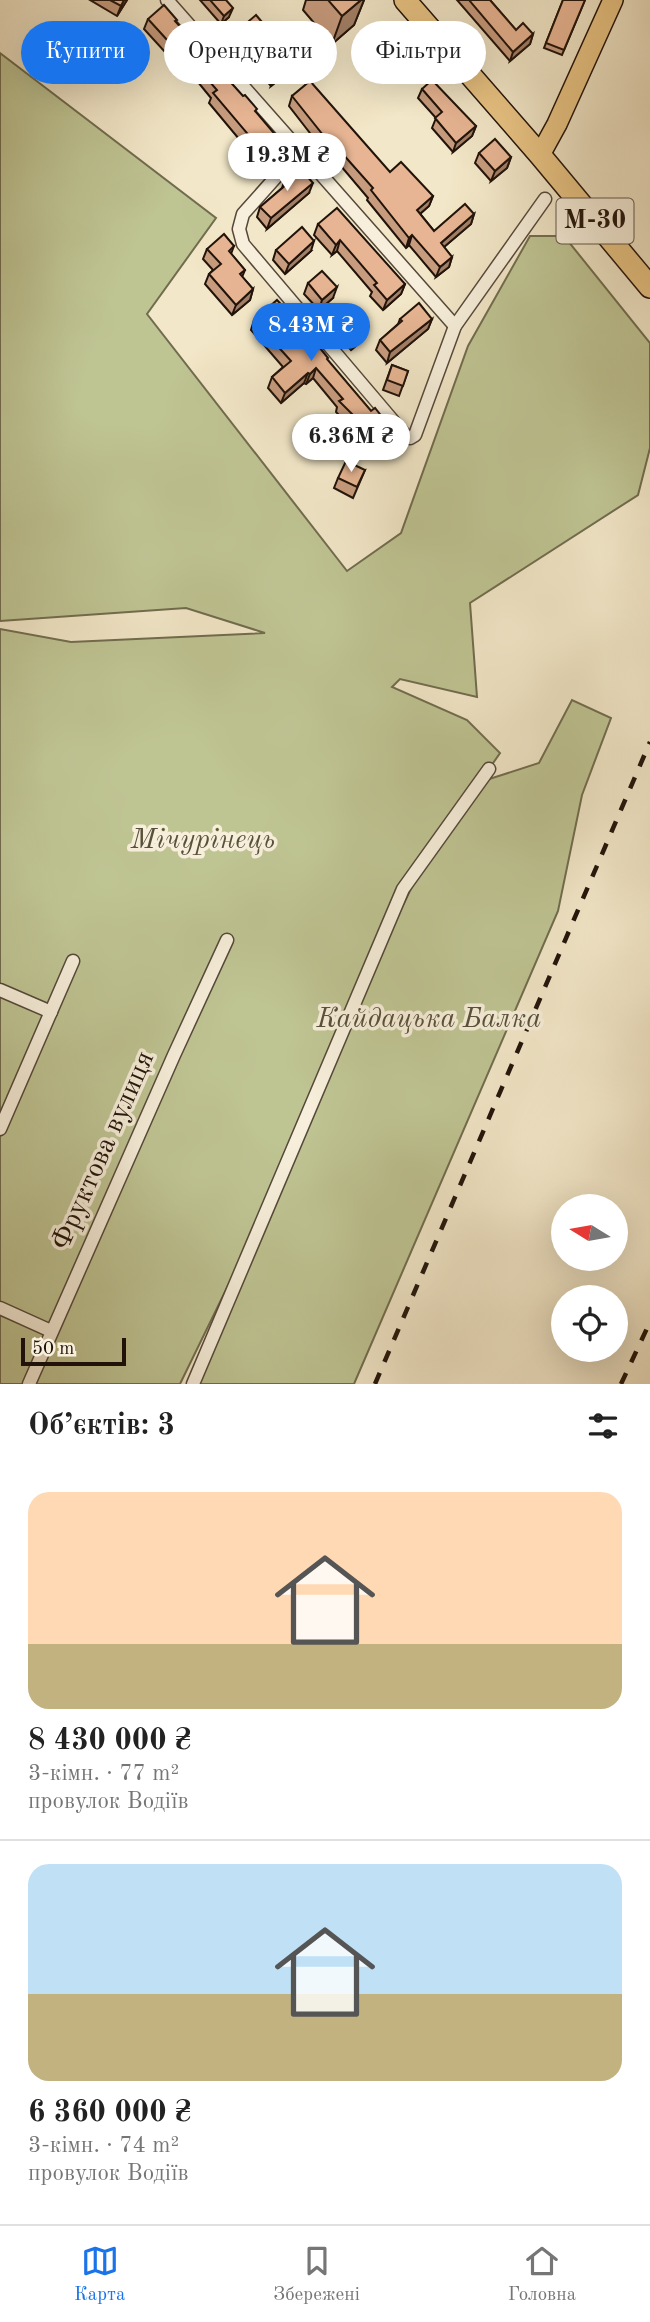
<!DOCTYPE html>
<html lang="uk">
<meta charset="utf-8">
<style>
:root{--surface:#fff;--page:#f6f6f6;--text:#222;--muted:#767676;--line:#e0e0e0;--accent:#1a73e8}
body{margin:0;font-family:"Old Standard TT",serif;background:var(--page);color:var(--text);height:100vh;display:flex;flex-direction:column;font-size:26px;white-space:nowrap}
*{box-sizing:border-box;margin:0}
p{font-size:23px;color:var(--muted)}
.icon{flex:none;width:38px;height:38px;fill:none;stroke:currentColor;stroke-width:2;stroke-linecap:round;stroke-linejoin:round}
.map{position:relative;height:1384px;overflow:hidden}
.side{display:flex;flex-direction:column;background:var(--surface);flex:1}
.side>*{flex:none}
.hud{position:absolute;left:21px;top:21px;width:609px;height:63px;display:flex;gap:14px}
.needle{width:46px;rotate:281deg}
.fabs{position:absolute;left:551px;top:1194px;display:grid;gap:14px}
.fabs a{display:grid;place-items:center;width:77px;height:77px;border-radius:50%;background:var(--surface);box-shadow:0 7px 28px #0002;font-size:35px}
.scale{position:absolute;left:21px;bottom:18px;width:105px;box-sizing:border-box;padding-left:7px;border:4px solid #21130a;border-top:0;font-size:19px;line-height:24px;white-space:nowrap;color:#21130a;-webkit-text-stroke:5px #f7efdb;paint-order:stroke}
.price{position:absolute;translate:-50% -60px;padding:0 16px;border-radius:24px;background:#fff;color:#222;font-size:23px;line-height:46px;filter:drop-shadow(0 2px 4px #0008)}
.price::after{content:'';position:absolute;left:50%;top:42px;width:21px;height:16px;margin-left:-10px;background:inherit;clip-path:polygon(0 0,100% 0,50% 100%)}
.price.current{background:var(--accent);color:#fff}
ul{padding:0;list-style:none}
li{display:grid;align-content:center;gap:14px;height:371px;padding:0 28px}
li+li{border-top:2px solid var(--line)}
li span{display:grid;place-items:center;height:217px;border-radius:21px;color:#555}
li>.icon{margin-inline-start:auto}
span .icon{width:126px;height:126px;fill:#fffc;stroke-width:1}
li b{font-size:30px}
h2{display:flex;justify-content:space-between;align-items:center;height:84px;padding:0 28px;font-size:30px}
.pill{padding:0 24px;border-radius:32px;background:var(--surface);box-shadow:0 7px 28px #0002;font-size:24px;line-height:63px}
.pill.current{background:var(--accent);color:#fff}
.menu{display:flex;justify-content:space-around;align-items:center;height:98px;border-top:2px solid var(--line);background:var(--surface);font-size:19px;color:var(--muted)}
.menu a{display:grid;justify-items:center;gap:4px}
.menu .current{color:var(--accent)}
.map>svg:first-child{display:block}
.green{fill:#bfc493;stroke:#706c4e;stroke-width:2}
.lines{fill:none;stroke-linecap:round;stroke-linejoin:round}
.street-casing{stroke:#55483a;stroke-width:15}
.primary-casing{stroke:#21130a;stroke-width:22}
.highway-casing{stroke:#21130a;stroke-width:24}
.street{stroke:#f7efdb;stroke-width:12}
.primary{stroke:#e9c484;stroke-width:19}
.highway{stroke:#e9c484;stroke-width:21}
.rail{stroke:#21130a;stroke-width:4.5;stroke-dasharray:12 12;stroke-linecap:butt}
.wall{fill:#c79c7e;stroke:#21130a;stroke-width:2}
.shaded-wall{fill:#a27f67;stroke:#21130a;stroke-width:2}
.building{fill:#e7b593;stroke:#21130a;stroke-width:2}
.labels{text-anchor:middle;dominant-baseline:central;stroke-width:7;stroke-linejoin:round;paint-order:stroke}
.shield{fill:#f7efdb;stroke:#615549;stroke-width:2}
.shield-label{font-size:26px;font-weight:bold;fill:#21130a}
.park-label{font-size:28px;font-style:italic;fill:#58513a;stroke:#f7efdb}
.street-label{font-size:28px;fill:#21130a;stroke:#f7efdb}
</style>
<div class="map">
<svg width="650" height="1384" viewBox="0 0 650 1384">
<rect width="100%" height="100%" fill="#f2e7c8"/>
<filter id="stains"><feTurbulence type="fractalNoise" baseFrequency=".00286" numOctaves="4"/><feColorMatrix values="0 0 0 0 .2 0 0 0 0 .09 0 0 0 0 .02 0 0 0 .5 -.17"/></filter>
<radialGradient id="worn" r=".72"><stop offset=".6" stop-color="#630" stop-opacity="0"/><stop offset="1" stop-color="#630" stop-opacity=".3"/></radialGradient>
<path class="green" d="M0,53L216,218L147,314L347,571L401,533L468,346L530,236H564L650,343V448L638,495L470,603L477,697L400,679L392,687L467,720L500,753L480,782L539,763L572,700L611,718L582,795L558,911L354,1384H197L361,992L421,868L405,887L262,1216L180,1384H0V629L71,642L265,633L186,608L0,621Z"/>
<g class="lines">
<defs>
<g id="street">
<path d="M167,0L455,326"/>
<path d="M300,150L243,214L239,229L243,244L405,435L410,438L415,435L455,326L545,199"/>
<path d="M0,990L51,1012"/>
<path d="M0,1129L73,961"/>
<path d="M0,1308L51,1331"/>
<path d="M29,1384L174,1055L227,940"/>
<path d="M193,1384L403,889L489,769"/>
</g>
<path id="primary" d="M540,155L557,124L613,0"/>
<path id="highway" d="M405,0L540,155L650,287"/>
</defs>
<use href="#street" class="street-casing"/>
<use href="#primary" class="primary-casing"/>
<use href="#highway" class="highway-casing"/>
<use href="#street" class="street"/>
<use href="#primary" class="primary"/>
<use href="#highway" class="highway"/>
<g class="rail">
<path d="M375,1384L650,742"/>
<path d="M621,1384L650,1322"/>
</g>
</g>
<g class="wall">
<path d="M90,0H127L117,16Z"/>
<path d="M200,0H226L229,17L221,24Z"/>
<path d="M306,0H364L354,25L332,44L303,10Z"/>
<path d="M457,0H490L516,30L533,34L530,44L510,61Z"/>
<path d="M563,0H585L562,55L544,48Z"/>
<path d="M148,19L176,22L193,41L189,52L175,63L144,29Z"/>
<path d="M267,28L263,38L243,55L232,42L236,32Z"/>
<path d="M394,54L418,56L414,66L402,77L391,64Z"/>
<path d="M290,63L286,74L271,86L261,74L265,64Z"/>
<path d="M196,66L279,139L275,149L259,163L209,103L211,98L193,76Z"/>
<path d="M422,89L476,126L472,136L453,152L432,128L436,118L418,98Z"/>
<path d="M292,96L390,172L433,196L429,206L420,214L434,231L474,214L471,224L444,247L452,257L449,267L436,277L409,245L406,248L367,200L368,198L330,153L327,155L289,106Z"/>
<path d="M479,153L511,157L507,168L491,181L475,163Z"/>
<path d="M285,179L309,193L267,229L257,217L260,207L282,188Z"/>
<path d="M318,224L405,284L401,294L383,310L370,296L372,292L337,251L332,255L314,235Z"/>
<path d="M234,246L231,254L245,270L242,277L253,289L250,300L232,315L205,284L209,274L213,270L203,259L207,249Z"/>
<path d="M276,250L311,251L285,274L273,260Z"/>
<path d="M308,283L333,298L319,310L304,294Z"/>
<path d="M337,319L368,328L365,338L351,350L333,329Z"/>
<path d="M400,319H432L428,329L387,363L376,350L380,340L398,324Z"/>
<path d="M254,320L327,360L371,411L387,423L383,433L369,446L336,412L337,407L313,378L306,384L304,383L281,403L268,388L272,377L283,367L251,330Z"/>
<path d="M392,365L408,371L399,396L383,390Z"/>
<path d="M365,470L353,498L334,488L338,478Z"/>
</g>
<g class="shaded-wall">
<path d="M124,0H127L117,16L121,6Z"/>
<path d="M361,0H364L354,25L332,44L342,16Z"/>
<path d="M233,8L229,17L221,24L224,16Z"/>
<path d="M267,28L263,38L243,55L247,45Z"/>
<path d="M533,34L530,44L510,61L513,52Z"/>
<path d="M193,41L189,52L175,63L179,53Z"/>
<path d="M418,56L414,66L402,77L405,67Z"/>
<path d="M290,63L286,74L271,86L275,76Z"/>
<path d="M476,126L472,136L453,152L456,143Z"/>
<path d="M279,139L275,149L259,163L263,152Z"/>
<path d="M511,157L507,168L491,181L495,171Z"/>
<path d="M313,183L309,193L267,229L271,218Z"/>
<path d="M433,196L429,206L413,220L417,210Z"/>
<path d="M474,214L471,224L437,253L441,243Z"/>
<path d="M412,235L409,245L406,248L409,238Z"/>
<path d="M340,240L337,251L332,255L336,245Z"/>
<path d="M314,241L311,251L285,274L289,264Z"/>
<path d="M452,257L449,267L436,277L440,267Z"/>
<path d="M405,284L401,294L383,310L387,300Z"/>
<path d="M337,287L333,298L319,310L322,300Z"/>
<path d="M253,289L250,300L232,315L236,305Z"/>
<path d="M432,319L428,329L387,363L390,352Z"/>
<path d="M368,328L365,338L351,350L355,340Z"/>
<path d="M316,368L313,378L306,384L310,374Z"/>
<path d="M308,373L304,383L281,403L285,393Z"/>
<path d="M387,423L383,433L369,446L373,435Z"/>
</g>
<g class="building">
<path d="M110,0H124L121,6Z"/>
<path d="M210,0H226L233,8L224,16Z"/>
<path d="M328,0H361L342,16Z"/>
<path d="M469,0H490L516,30L523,23L533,34L513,52Z"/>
<path d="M563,0H585L564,50L546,43Z"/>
<path d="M164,5L177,20L175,21L193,41L179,53L148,19Z"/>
<path d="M256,15L267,28L247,45L236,32Z"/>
<path d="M407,43L418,56L405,67L394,54Z"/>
<path d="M279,51L290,63L275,76L265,64Z"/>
<path d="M207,56L243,96L245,95L257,109L255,111L279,139L263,152L213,93L217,90L196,66Z"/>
<path d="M432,80L476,126L456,143L435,118L442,112L422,89Z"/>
<path d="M310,81L390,172L401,162L433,196L417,210L434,231L465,204L474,214L441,243L452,257L440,267L412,235L409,238L371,190L373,188L333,143L331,145L292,96Z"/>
<path d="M495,139L511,157L495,171L479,153Z"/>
<path d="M299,167L313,183L271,218L260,207L288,183L285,179Z"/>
<path d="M337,208L405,284L387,300L374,285L377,283L340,240L336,245L318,224Z"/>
<path d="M302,227L314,241L289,264L276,250Z"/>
<path d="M224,234L234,246L229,251L245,270L240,274L253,289L236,305L209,274L221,264L207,249Z"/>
<path d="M322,271L337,287L322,300L308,283Z"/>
<path d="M277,300L307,332L328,358L327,359L371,411L375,408L387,423L373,435L339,401L343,399L316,368L310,374L308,373L285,393L272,377L291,361L254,320Z"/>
<path d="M419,303L432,319L390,352L380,340L402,321L400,319Z"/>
<path d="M350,307L368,328L355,340L337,319Z"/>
<path d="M392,365L408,371L403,386L387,380Z"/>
<path d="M346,461L365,470L357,487L338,478Z"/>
</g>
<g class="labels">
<rect class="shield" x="556.5" y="198.5" width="77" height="45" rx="5"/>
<g class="shield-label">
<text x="595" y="221">М-30</text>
</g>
<g class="park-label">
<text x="203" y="841">Мічурінець</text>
<text x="429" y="1020">Кайдацька Балка</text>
</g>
<g class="street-label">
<text transform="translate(104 1151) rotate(-66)">Фруктова вулиця</text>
</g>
</g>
<rect width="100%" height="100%" filter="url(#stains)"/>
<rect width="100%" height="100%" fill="url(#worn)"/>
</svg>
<div class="fabs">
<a><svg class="needle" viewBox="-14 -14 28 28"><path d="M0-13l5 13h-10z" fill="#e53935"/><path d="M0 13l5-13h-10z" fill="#767676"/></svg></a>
<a><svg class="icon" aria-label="locate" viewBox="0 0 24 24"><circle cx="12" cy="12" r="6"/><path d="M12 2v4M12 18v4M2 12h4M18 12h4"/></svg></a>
</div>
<div class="scale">50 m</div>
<b class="price" style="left:287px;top:193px">19.3M ₴</b>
<b class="price current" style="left:311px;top:363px">8.43M ₴</b>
<b class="price" style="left:351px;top:474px">6.36M ₴</b>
<div class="hud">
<a class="pill current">Купити</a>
<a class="pill">Орендувати</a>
<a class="pill">Фільтри</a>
</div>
</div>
<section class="side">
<h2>Об’єктів: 3<svg class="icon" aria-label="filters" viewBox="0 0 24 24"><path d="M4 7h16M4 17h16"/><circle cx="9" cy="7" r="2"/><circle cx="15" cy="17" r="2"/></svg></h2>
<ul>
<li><span style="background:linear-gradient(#ffd9b3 70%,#c2b280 0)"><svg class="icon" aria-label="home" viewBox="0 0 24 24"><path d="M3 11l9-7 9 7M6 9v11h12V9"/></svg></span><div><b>8 430 000 ₴</b><p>3-кімн. · 77 m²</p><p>провулок Водіїв</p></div></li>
<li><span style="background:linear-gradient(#bfe0f5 60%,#c2b280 0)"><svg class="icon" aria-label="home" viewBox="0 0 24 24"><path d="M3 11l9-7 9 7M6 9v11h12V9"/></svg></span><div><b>6 360 000 ₴</b><p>3-кімн. · 74 m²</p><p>провулок Водіїв</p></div></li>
</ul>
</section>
<nav class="menu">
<a class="current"><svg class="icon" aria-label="map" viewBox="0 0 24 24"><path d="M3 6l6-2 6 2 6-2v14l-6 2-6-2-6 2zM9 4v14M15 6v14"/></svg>Карта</a>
<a><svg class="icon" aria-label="saved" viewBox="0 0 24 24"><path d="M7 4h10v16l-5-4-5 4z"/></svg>Збережені</a>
<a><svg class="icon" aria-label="home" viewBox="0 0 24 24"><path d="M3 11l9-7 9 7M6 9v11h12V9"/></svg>Головна</a>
</nav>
